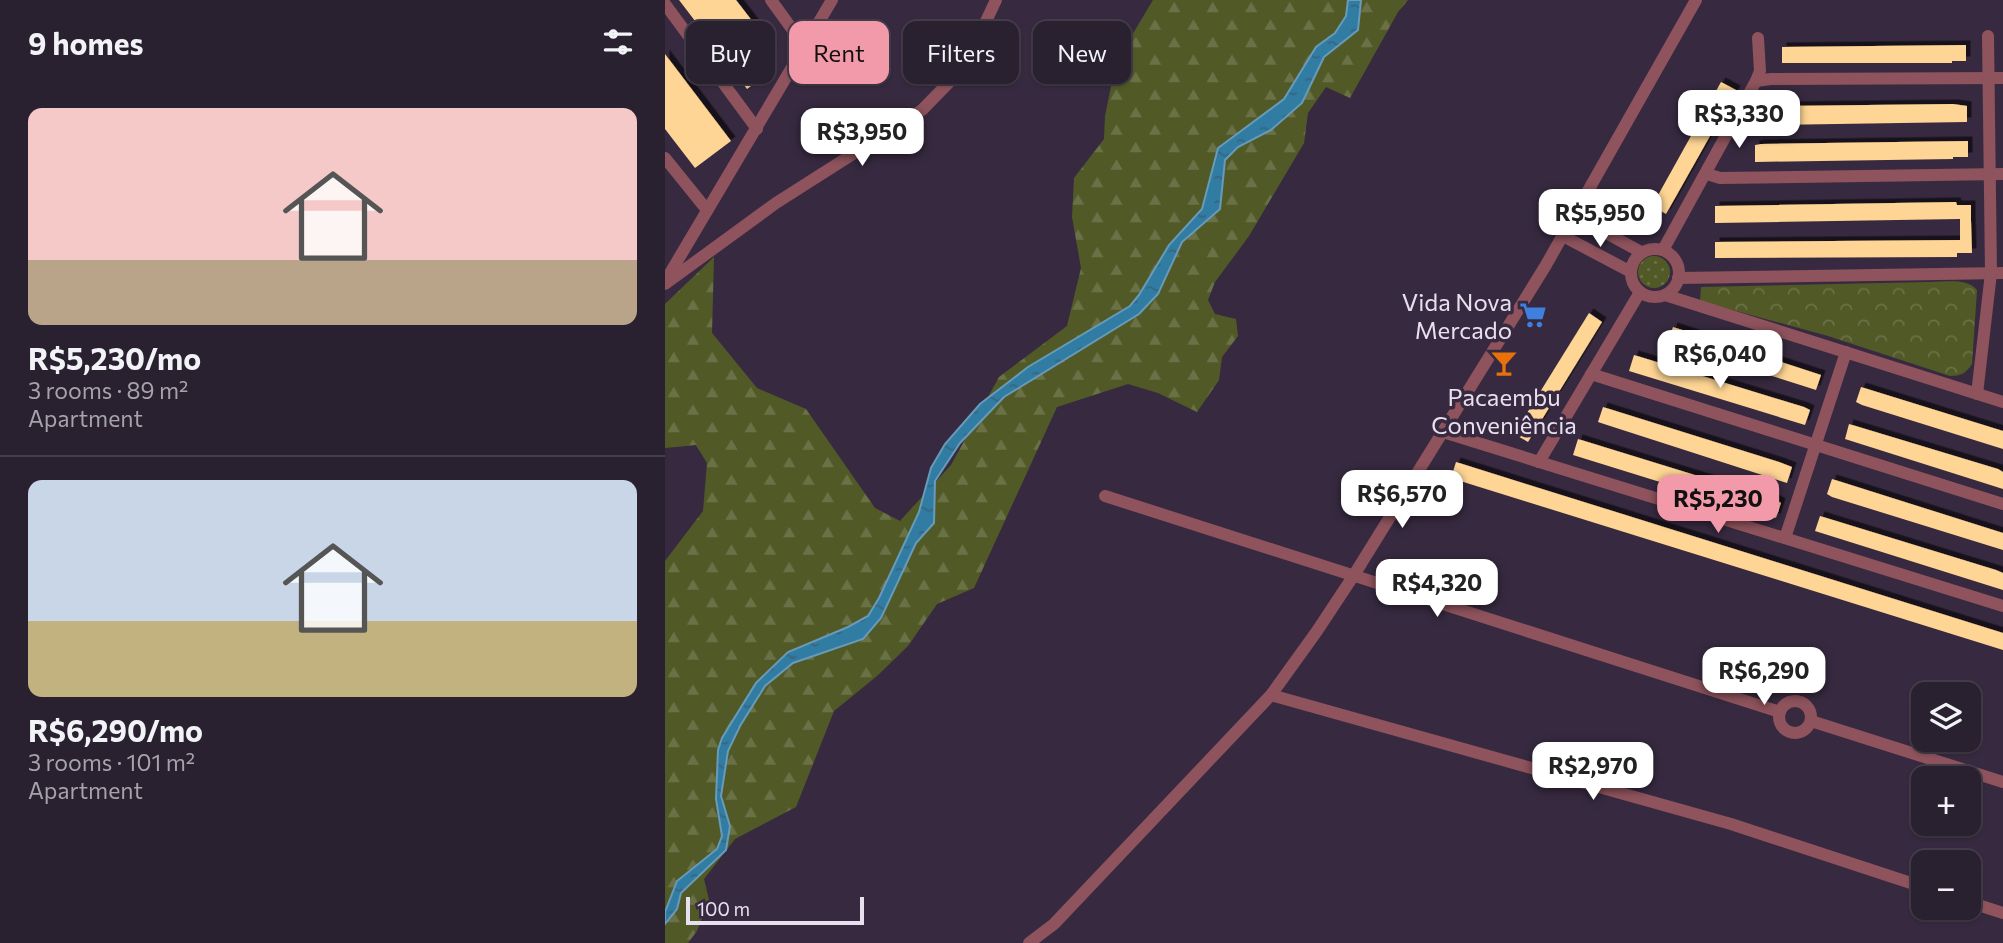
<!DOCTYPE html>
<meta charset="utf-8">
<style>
:root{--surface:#292030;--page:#352d3c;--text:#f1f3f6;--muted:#a5a3ab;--line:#453e4c;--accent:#f39aaa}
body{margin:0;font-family:Commissioner,sans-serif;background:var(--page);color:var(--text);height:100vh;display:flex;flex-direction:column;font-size:26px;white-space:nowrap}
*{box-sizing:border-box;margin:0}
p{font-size:23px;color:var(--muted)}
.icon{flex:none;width:38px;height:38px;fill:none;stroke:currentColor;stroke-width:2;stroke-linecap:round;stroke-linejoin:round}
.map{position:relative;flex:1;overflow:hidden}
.sheet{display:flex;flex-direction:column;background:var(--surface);width:665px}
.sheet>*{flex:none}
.hud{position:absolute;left:21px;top:21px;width:665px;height:63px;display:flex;gap:14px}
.buttons{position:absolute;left:1246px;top:682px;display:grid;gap:14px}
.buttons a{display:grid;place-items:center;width:70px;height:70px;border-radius:14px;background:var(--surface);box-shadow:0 2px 5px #0004,0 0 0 2px var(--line);font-size:35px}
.scale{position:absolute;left:21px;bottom:18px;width:178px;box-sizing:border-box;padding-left:7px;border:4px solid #e9e0ef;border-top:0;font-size:19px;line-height:24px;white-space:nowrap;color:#e9e0ef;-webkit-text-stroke:5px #372a40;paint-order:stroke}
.price{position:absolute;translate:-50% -60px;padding:0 16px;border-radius:14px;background:#fff;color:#222;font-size:23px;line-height:46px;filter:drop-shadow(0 2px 4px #0008)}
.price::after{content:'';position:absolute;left:50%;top:42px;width:21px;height:16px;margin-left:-10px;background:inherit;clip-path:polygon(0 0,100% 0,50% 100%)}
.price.selected{background:var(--accent);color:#111}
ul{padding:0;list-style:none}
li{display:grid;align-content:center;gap:14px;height:371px;padding:0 28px}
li+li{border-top:2px solid var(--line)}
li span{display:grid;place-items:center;height:217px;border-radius:14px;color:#555}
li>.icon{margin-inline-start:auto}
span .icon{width:126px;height:126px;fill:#fffc;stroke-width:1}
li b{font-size:30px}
h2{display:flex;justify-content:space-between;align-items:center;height:84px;padding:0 28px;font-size:30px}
.chip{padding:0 24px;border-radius:14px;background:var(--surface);box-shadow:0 2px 5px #0004,0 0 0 2px var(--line);font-size:24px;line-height:63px}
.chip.selected{background:var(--accent);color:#111}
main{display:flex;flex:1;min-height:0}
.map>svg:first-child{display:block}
.grass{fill:url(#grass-dots)}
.forest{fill:url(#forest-firs)}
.park{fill:url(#park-crowns)}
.water{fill:url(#water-ripples);stroke:#689ab9;stroke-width:2}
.building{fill:#fed594;filter:url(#shadow)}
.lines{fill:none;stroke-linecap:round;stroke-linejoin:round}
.minor{stroke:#8e535c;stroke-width:12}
.labels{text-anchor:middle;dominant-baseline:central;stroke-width:7;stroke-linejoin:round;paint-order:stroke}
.poi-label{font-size:24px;fill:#e9e0ef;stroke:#372a40;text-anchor:end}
</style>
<main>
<section class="sheet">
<h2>9 homes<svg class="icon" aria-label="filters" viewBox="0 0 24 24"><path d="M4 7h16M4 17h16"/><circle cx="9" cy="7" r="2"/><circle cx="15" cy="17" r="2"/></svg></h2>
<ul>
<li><span style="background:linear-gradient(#f6c9c9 70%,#b9a48a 0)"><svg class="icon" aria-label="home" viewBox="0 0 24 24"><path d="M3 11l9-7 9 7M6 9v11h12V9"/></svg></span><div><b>R$5,230/mo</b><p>3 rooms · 89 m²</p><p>Apartment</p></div></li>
<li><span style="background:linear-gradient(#c9d6e8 65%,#c2b280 0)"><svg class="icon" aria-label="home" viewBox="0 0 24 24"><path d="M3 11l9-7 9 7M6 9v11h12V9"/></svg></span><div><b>R$6,290/mo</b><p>3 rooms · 101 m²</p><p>Apartment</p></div></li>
</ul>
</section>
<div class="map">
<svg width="1338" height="943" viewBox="0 0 1338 943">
<defs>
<pattern id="grass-dots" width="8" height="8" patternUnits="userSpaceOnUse" patternTransform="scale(1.75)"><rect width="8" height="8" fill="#515a26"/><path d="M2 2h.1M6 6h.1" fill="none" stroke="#6a7146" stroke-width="1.8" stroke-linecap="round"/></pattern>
<pattern id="forest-firs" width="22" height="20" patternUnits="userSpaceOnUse" patternTransform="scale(1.75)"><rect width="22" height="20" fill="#515a26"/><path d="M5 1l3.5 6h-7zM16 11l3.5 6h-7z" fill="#6a7146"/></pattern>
<pattern id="park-crowns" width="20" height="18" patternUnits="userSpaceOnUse" patternTransform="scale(1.75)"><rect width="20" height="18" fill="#515a26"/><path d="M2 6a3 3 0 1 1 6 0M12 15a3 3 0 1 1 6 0" fill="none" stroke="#6a7146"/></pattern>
<pattern id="water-ripples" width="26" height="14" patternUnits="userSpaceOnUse" patternTransform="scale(1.75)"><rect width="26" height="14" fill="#307ca2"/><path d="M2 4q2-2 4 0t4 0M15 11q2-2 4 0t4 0" fill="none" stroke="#39657e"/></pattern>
<filter id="shadow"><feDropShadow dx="4.5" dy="-4.5" stdDeviation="0" flood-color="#0009"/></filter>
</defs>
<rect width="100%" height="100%" fill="#372a40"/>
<circle class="grass" cx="989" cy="272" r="16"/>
<path class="forest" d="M488,0H743L733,12L685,98L661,87L643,113L639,143L584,236L550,282L543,300L550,314L571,319L573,336L557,357L554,380L532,412L493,393L463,384L392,407L309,588L272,604L243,646L212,676L169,711L131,807L70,839L39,879L44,900L32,931L23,943H0V561L38,511L42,463L31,445L0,448V304L49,257L47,333L92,388L141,409L210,508L235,521L286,465L334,377L402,326L416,268L407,217L409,178L439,139L440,116L451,62Z"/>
<path class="park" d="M1265,282C1280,282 1302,278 1312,290L1307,364C1301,373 1296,376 1285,376L1163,336L1035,301L1036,287Z"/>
<path class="water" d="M683,0H696L693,30L659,57L637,103L606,130L573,147L560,160L555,209L517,242L493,294L474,314L339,397L295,443L270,481L269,523L251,543L216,618L198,639L128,663L100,686L75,726L63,751L56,796L65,826L61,850L16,893L12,909L0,924V912L12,881L52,849L57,836L51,799L53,750L57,738L91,683L123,652L183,627L203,616L214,598L254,512L266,468L280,444L315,404L363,367L465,306L474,295L504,245L537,209L553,148L619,99L651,47L670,33L681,16Z"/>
<g class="building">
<path d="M14,0H71L108,48L83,67L94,80L82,89Z"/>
<path d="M1301,45V61H1287V63H1117V47Z"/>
<path d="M0,54L66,141L30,168L0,129Z"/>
<path d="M1056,82L1071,90L1001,214L987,206Z"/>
<path d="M1288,104L1302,106V122L1104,125V108H1118V106Z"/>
<path d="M1303,141V157H1288V159L1090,162V145L1096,144Z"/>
<path d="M1291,202L1292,205H1306V221L1307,253H1292V257L1050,258V242L1295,240V219L1050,223V206Z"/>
<path d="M924,313L937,322L863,442L849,434Z"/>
<path d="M1008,327L1156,375L1151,390L1009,345L1003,342Z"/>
<path d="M969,355L1139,407L1145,410L1140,425L964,371Z"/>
<path d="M1196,387L1338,431V449L1197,405L1191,402Z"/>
<path d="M938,407L1114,462L1127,467L1122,483L939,424L933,422Z"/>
<path d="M1184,424L1333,469L1338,472V489L1180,439Z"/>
<path d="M913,439L1111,500L1116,503L1111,518L908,455Z"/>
<path d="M791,462L1338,633V650L792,480L786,478Z"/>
<path d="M1167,479L1338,533V550L1167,497L1162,494Z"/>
<path d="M1155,516L1331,570L1338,573V590L1150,531Z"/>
</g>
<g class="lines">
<g class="minor">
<path d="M106,0L140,47"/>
<path d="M0,4L92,129"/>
<path d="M1091,81L1106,79L1338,78"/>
<path d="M0,158L42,210"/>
<path d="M1042,174L1055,178L1338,174"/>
<path d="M910,216L976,252"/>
<path d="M898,236L966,272"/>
<circle cx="990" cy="273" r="24"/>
<path d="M998,250L1091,81L1095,71L1093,38"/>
<path d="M1013,278L1338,273"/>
<path d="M1,280L167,0"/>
<path d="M0,284L111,203L257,110L300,66L331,0"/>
<path d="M1000,295L1338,402"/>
<path d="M926,374L1338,504"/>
<path d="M1312,394L1326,273L1323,36"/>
<path d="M778,432L1338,606"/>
<path d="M874,462L975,292"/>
<path d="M440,496L1115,712"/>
<path d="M1120,538L1181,352"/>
<path d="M606,695L1066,824L1258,887"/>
<circle cx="1130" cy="717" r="16"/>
<path d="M1146,721L1338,782"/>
<path d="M1304,902L1338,913"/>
<path d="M364,943L389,924L606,695L652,631L689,575L881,265L1031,0"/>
</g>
</g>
<defs>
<symbol id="supermarket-bare" viewBox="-9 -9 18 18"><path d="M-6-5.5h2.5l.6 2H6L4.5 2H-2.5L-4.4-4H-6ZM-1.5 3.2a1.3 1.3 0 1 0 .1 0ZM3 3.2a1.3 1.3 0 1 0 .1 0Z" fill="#3f7fe0" stroke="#372a40" stroke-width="2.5" paint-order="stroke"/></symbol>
<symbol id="bar-bare" viewBox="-9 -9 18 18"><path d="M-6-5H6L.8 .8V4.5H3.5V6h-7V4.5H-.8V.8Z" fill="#e8710a" stroke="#372a40" stroke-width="2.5" paint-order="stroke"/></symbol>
</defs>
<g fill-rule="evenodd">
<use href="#supermarket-bare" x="849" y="296" width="38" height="38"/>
<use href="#bar-bare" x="820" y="344" width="38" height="38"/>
</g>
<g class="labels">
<g class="poi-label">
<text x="847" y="301">Vida Nova<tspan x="847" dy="28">Mercado</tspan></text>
<text x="839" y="396" text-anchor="middle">Pacaembu<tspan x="839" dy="28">Conveniência</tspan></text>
</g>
</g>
</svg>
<div class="buttons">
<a><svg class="icon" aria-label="layers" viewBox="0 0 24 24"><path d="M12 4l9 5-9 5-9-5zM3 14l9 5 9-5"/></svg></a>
<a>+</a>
<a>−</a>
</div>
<div class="scale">100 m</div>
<b class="price" style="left:1074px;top:150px">R$3,330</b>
<b class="price" style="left:197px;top:168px">R$3,950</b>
<b class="price" style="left:935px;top:249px">R$5,950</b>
<b class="price" style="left:1055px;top:390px">R$6,040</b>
<b class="price" style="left:737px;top:530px">R$6,570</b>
<b class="price selected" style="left:1053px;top:535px">R$5,230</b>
<b class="price" style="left:772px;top:619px">R$4,320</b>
<b class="price" style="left:1099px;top:707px">R$6,290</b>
<b class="price" style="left:928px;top:802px">R$2,970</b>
<div class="hud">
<a class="chip">Buy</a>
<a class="chip selected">Rent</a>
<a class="chip">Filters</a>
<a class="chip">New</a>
</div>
</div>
</main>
